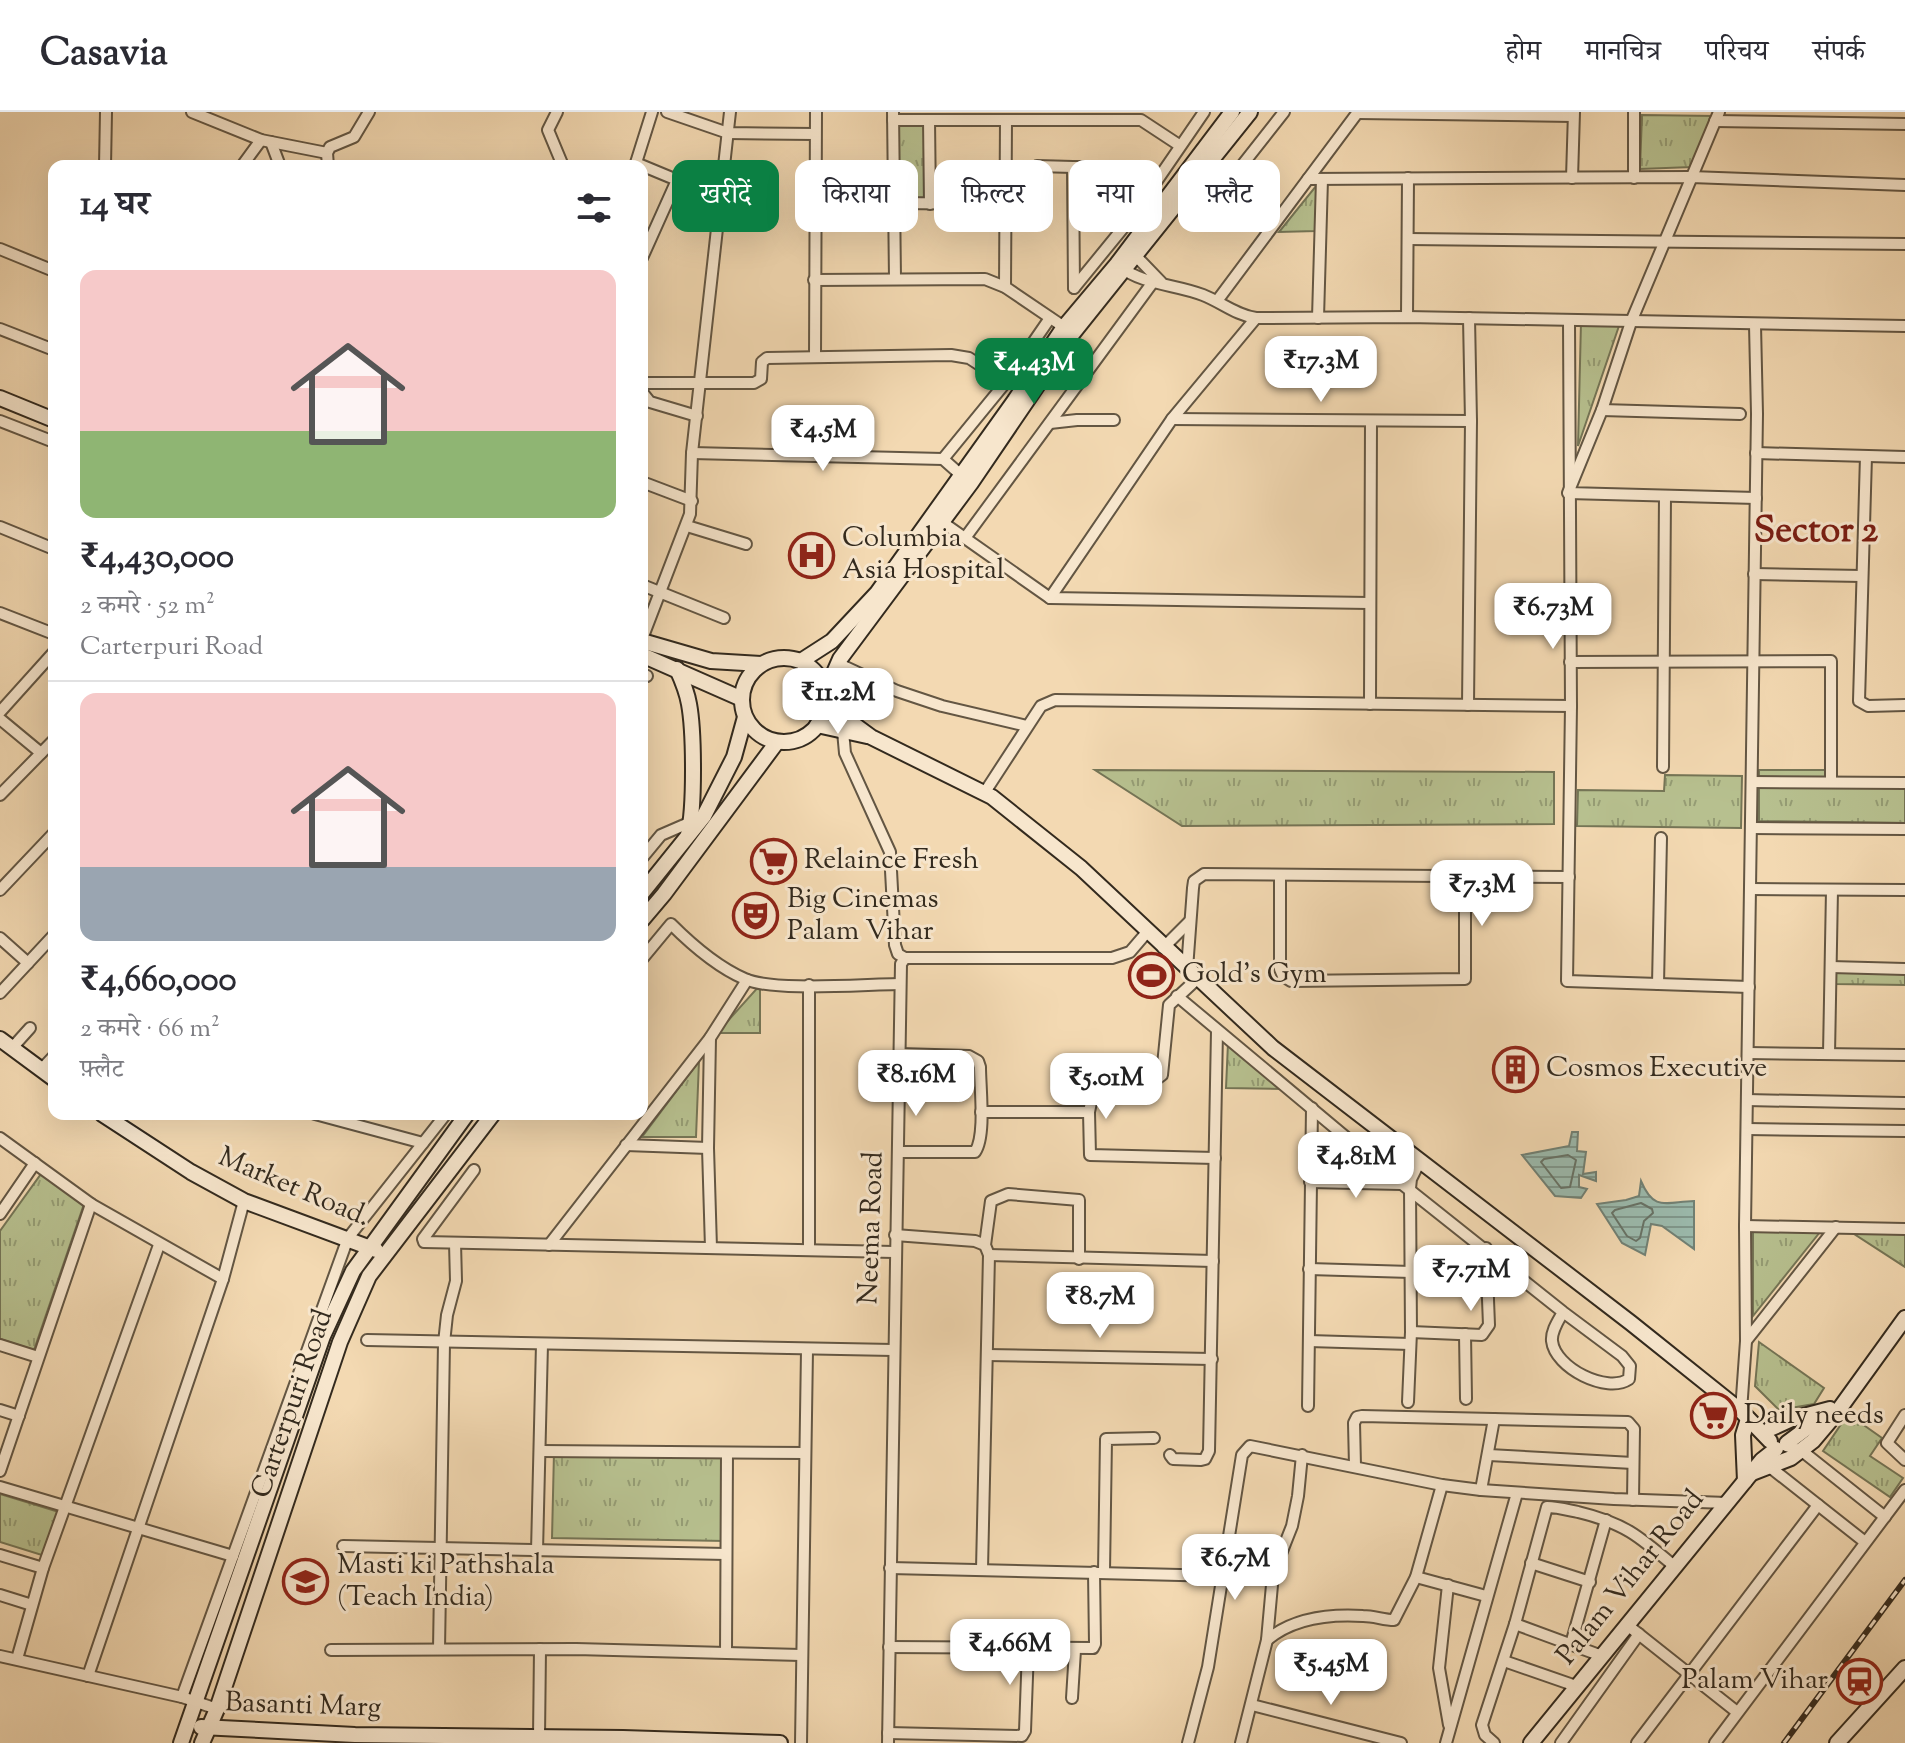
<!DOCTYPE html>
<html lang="hi">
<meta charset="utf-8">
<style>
:root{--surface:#fff;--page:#f7f7f7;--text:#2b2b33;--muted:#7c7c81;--line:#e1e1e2;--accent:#0b8043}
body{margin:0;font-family:"Sorts Mill Goudy","Noto Serif Devanagari",serif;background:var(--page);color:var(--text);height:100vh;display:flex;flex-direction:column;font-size:30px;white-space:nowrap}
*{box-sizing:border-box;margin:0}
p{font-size:26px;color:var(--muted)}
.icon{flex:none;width:44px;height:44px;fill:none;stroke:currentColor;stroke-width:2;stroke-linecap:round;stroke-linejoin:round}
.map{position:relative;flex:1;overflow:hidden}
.side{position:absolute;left:48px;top:48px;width:600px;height:960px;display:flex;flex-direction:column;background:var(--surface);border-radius:16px;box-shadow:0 8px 32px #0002}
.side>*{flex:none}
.hud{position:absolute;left:672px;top:48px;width:760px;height:72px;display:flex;gap:16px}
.price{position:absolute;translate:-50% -68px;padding:0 18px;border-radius:16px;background:#fff;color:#222;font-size:26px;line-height:52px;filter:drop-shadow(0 2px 4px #0008)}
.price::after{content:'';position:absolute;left:50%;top:48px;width:24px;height:18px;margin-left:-12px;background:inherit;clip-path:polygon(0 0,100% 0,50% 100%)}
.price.selected{background:var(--accent);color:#fff}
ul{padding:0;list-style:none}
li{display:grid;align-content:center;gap:16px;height:424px;padding:0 32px}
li+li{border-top:2px solid var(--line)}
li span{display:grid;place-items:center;height:248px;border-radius:16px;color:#555}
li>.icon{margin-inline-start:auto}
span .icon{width:144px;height:144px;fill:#fffc;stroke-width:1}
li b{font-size:34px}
h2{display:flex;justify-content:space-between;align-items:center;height:96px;padding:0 32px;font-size:34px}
.chip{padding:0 28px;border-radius:16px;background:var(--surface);box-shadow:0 8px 32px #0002;font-size:28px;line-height:72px}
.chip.selected{background:var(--accent);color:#fff}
header{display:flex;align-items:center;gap:48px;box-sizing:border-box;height:112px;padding:0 40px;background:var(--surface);border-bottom:2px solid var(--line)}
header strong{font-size:38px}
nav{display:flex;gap:44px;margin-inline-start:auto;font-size:28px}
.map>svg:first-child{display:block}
.park{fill:url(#park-tufts);stroke:#757556;stroke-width:2}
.water{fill:url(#water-rules);stroke:#718074;stroke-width:2}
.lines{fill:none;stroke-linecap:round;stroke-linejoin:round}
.shore{stroke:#677266;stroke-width:2}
.street-casing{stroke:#635643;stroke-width:14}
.secondary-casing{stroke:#332a1e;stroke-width:18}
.street{stroke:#f7e6cd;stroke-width:10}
.secondary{stroke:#f7e6cd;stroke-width:14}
.rail-casing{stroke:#332a1e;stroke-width:6}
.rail{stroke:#f7e6cd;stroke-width:3;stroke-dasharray:9;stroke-linecap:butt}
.labels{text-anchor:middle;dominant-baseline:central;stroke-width:6;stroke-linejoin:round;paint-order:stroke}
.poi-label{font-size:28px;fill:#332a1e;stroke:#f7e6cd;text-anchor:start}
.street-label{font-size:28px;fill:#332a1e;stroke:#f7e6cd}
.district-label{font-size:36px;font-weight:bold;fill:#7a1f14;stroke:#f7e6cd}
</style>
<header>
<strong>Casavia</strong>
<nav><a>होम</a><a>मानचित्र</a><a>परिचय</a><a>संपर्क</a></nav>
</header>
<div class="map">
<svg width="1905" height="1631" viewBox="0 0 1905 1631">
<defs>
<pattern id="park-tufts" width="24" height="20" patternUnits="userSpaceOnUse" patternTransform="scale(2)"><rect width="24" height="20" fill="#b7c08f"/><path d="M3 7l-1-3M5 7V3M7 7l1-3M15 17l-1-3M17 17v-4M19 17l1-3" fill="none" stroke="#959c74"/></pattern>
<pattern id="water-rules" width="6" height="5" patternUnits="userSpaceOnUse" patternTransform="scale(2)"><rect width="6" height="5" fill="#9bbaad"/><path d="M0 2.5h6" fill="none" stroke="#7f978c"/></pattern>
</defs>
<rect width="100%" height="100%" fill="#f3d9b2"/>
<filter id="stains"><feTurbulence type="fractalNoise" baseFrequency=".0025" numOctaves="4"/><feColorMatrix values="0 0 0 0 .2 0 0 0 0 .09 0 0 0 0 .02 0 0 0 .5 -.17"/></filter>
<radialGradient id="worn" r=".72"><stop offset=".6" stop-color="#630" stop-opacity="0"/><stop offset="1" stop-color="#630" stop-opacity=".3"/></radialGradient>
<g class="park">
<path d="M1642,3L1715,4L1692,55L1640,57Z"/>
<path d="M898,13H924L925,87H898Z"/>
<path d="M1316,74V119L1279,120Z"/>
<path d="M1581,210L1620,211L1578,334Z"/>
<path d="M1095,658L1554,660V712L1182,714Z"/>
<path d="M1759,658H1826L1827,676H1905V711L1759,709Z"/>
<path d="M1665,663L1742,664L1741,716L1577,714L1578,678L1664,679Z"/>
<path d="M1835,860L1905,861V873L1835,872Z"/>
<path d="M760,873V921H717Z"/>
<path d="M1228,931L1279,977L1226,976Z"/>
<path d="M699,949L696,1025H642Z"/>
<path d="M41,1062L84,1092L34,1238L0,1227V1119Z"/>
<path d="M1848,1118L1905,1119V1155Z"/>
<path d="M1753,1119L1820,1120L1753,1204Z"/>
<path d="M1759,1230L1824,1276L1814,1292L1779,1298L1755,1274Z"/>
<path d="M1848,1302L1882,1326L1870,1344L1903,1366L1890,1385L1823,1339Z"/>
<path d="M554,1340L727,1344L725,1429L552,1426Z"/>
<path d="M0,1382L59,1400L45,1444L0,1430Z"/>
</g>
<g class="water">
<path d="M1572,1020H1578L1577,1039L1586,1040L1583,1062L1596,1060V1069L1579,1063V1075L1587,1077L1581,1086L1555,1084L1522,1043L1569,1034Z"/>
<path d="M1641,1069C1654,1100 1666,1090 1694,1089V1137L1662,1114L1651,1112L1645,1143L1622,1131L1597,1092L1626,1088L1639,1084Z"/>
</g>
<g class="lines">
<g class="shore">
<path d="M1568,1043L1576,1048L1570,1075L1561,1076L1541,1050L1544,1047Z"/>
<path d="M1641,1091L1652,1097L1653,1101L1644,1109L1640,1126L1636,1129L1627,1124L1612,1101L1615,1098Z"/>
</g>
<defs>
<g id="street">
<path d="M192,0L261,28L327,41"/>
<path d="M557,0L548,18L563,54"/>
<path d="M667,0L728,21L815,22"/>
<path d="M893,0L895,167"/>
<path d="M1719,0L1631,210L1602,298L1568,381L1756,386"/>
<path d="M1358,1L1573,4"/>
<path d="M893,8H1141L1179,33"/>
<path d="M929,8L930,92"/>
<path d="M1715,9L1905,12"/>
<path d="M271,30L280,54"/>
<path d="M636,51L677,68L642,146"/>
<path d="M105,54L106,0"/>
<path d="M242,54L261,28"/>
<path d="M328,54L327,41L330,35L354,25L369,0"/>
<path d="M635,54L652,0"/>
<path d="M1037,54L1073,55"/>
<path d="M1572,66L1574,0"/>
<path d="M1634,66V0"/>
<path d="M1308,67L1691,65L1905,73"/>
<path d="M1221,80L1284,0"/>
<path d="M894,91L1005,92"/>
<path d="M1408,127L1905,132"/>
<path d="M0,137L54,159"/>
<path d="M1132,140L1161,170"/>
<path d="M1119,154C1143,173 1175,172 1203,183C1221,190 1236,203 1256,206L1407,205L1905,214"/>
<path d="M814,168L985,167L1005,175L1064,215"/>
<path d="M1005,175L1006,8"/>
<path d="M1074,176L1132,105L1204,0"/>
<path d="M1074,176L1073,55H1123"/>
<path d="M1217,189L1358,0"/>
<path d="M1407,205L1408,66"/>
<path d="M1318,206L1322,67"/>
<path d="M1569,210L1571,594L1567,869L1749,875"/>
<path d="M0,217L54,238"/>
<path d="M815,245L816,0"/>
<path d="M642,271H754L761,267L762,250L767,246L951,243L969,246L1006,270"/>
<path d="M642,280L650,290L697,304"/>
<path d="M1602,298L1740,302"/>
<path d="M1172,307L1471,309"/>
<path d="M0,309L54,330"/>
<path d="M1050,311L1077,308H1114"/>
<path d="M692,341L943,347L961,363"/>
<path d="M1756,341L1905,345"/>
<path d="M1866,344L1859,589L1868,594L1905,593"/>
<path d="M943,347L1006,270L1050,206"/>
<path d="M642,370L692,389"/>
<path d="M942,410L1050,486L1369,491"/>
<path d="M687,414L746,432"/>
<path d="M0,415L54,437"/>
<path d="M965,426L1153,170"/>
<path d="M1754,462L1862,464"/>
<path d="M642,473L724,506"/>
<path d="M1050,486L1172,307L1256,206"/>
<path d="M0,501L54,522"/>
<path d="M642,527L690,402L692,341L730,0"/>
<path d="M1570,550L1831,549V670"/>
<path d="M837,551L897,579L942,594L1027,614"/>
<path d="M642,562L647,564"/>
<path d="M1370,592L1371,309"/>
<path d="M1468,593L1471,309L1469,206"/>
<path d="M0,600L54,540"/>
<path d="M0,607L41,641"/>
<path d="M843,619L845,641L890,740L895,833L898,842L905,846"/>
<path d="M1663,655L1665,384"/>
<path d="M1752,670L1905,671"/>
<path d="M985,680L1041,594L1055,588L1571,594"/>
<path d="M0,683L54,628"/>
<path d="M1752,716L1905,717"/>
<path d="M642,746L661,723L691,710"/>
<path d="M1280,763V857L1283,864L1291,869L1465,867V764"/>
<path d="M1751,777L1905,778"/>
<path d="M0,778L54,721"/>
<path d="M0,826L28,851"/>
<path d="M1163,836L1190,809"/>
<path d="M905,846H1112L1130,840L1148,819"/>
<path d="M642,847L671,812C692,833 717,855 745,867C774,880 866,872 900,872"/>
<path d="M1831,855L1905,857"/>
<path d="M1187,857L1193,776L1194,769L1204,762L1569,765"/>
<path d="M1197,867L1169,893L1162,963L1158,966L1101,968L1095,971L1089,1000L1090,1043L1215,1046"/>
<path d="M1658,872L1661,726"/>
<path d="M809,873V1138"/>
<path d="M0,881L54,823"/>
<path d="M1177,884L1402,1072L1563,1200L1622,1244L1630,1254L1629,1267C1607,1282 1555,1256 1552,1229C1551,1219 1558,1209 1563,1200"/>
<path d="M710,926L708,1036L711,1136"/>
<path d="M12,936L30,916"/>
<path d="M1748,941L1905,943"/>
<path d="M1829,942L1832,778"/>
<path d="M41,958L54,944"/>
<path d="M1747,988L1905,991"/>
<path d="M981,1000H1089"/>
<path d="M315,1002L423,1031"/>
<path d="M1747,1017L1905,1019"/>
<path d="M0,1026L91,1092L223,1167"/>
<path d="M626,1033L708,1036"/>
<path d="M898,1040H975C986,1024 980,976 980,955L978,949L969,944L900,942"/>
<path d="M474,1058L423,1127L424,1130L894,1140"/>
<path d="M1310,1070L1402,1072"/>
<path d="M0,1102L35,1051"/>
<path d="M1745,1114L1905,1117"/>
<path d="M895,1123L975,1129L985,1133"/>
<path d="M549,1133L710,926L747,868"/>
<path d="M989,1143L1213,1149"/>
<path d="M1309,1157L1411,1160"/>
<path d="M1411,1220L1482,1223L1489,1213L1486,1136"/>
<path d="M1465,1222L1466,1287"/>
<path d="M367,1228L893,1238"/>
<path d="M1309,1229L1410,1232"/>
<path d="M1746,1229L1836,1115"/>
<path d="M0,1233L38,1245"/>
<path d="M987,1243L1212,1247"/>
<path d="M1408,1290L1411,1220L1410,1076L1411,1067L1419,1051"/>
<path d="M1308,1294L1312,996"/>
<path d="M0,1298L19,1304"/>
<path d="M1741,1299L1746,1229L1745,1114L1757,302L1755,213"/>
<path d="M1905,1303L1887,1331L1905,1348"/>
<path d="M1786,1334L1802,1339L1885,1405"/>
<path d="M541,1339L805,1341"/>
<path d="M1170,1343L1173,1347L1201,1348L1205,1347L1209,1339L1217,919"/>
<path d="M1489,1343L1633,1351"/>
<path d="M1766,1352L1865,1430"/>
<path d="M1355,1354L1354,1311L1357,1305L1362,1304L1628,1310L1634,1317L1633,1388"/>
<path d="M0,1359L91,1092"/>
<path d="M0,1375L233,1444"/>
<path d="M1481,1378L1494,1307"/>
<path d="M343,1434L726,1442"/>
<path d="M537,1439L542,1232"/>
<path d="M0,1443L43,1456"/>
<path d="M1531,1451L1590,1470"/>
<path d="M890,1456L1221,1464"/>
<path d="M982,1457L989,1143L985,1133L991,1089L1008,1082L1079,1088V1147"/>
<path d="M1104,1460L1106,1327L1154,1326"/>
<path d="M1416,1465L1486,1484"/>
<path d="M1448,1473L1439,1556L1449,1613"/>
<path d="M0,1483L32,1493"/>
<path d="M1515,1512L1602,1544"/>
<path d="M1626,1512L1737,1600"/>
<path d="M1267,1528C1293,1506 1331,1502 1363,1504C1374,1504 1384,1508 1394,1508L1416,1465L1442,1373"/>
<path d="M1571,1532L1606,1408"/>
<path d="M889,1535L1093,1536L1095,1532L1094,1460"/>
<path d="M439,1537L444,1231L447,1203L456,1169L455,1131"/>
<path d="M331,1538L576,1537L801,1543"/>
<path d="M726,1540L727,1341"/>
<path d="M0,1544L182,1585L217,1597"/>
<path d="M17,1547L43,1456L159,1133"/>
<path d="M1504,1549L1576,1574"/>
<path d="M88,1564L223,1167L244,1089"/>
<path d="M182,1585L348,1126L446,1002"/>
<path d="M1072,1586L1075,1538"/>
<path d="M1252,1593L1401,1631"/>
<path d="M888,1621L1022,1624L1025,1619L1028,1537"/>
<path d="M539,1625L540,1537"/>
<path d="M801,1631L807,1238"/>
<path d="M888,1631L901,852L905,846"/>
<path d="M1188,1631L1208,1555L1242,1343L1250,1334L1442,1373L1481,1378L1614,1387L1727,1391"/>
<path d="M1241,1631L1267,1528L1273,1462L1292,1414L1298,1384L1302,1343"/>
<path d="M1446,1631L1517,1381"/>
<path d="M1494,1631L1485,1623L1482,1613L1515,1512L1547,1395C1557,1395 1568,1398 1578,1400C1624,1411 1639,1424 1674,1454"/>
<path d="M1561,1631L1639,1522"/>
<path d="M1637,1631L1818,1393"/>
<path d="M1715,1631L1905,1378"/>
</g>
<g id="secondary">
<path d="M0,286L54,308"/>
<path d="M642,529L711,549L761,552"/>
<path d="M642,543L742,587"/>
<circle cx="784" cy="588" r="42"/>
<path d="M801,549L832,529L877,481L1015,288L1064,215L1117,152L1232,0"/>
<path d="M677,557C682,568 687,580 689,592C694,619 695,697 688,723"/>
<path d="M826,579L840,547L971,371L1073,221L1250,0"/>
<path d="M826,592L871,625L992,685L1081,756L1273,936L1631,1211L1741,1299L1770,1329"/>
<path d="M817,613L867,624"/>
<path d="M642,781L704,704L734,645L745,605"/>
<path d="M642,808L664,782L777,630"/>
<path d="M0,927L54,967"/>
<path d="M102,1002L191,1060L244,1089L376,1138"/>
<path d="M1770,1317L1792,1307L1830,1297"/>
<path d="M1787,1331L1830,1299"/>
<path d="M1752,1361L1791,1346L1813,1329L1835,1303L1905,1206"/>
<path d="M1745,1369L1743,1323L1748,1307"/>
<path d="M201,1615L355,1623L623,1626L780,1631"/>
<path d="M181,1631L323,1224L353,1159L467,1002"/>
<path d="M202,1631L217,1597L340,1230L369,1164L493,1002"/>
<path d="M1531,1631L1762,1348L1776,1337"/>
<path d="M1837,1631L1905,1556"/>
</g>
</defs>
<use href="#street" class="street-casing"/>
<use href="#secondary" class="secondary-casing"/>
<use href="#street" class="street"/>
<use href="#secondary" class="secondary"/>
<defs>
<path id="rail" d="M1784,1631L1905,1468"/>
</defs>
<use href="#rail" class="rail-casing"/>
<use href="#rail" class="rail"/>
</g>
<defs>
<symbol id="hospital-ring" viewBox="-11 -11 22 22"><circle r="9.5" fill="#f7e6cd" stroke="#8f2418" stroke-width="1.5"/><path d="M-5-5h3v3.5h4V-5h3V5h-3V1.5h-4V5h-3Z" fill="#8f2418"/></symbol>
<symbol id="supermarket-ring" viewBox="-11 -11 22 22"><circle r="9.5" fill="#f7e6cd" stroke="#8f2418" stroke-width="1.5"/><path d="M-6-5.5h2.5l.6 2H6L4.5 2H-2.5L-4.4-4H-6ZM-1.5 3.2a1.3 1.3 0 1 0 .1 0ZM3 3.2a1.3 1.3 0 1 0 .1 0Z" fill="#8f2418"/></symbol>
<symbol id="theatre-ring" viewBox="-11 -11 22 22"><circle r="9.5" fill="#f7e6cd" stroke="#8f2418" stroke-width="1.5"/><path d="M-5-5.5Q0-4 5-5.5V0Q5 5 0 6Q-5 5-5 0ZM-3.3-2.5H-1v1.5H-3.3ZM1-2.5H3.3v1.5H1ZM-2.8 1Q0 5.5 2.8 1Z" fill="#8f2418"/></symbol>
<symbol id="stadium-ring" viewBox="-11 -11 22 22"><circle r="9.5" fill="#f7e6cd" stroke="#8f2418" stroke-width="1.5"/><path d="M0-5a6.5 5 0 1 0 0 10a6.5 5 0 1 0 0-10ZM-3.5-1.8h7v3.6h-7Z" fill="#8f2418"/></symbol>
<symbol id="building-ring" viewBox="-11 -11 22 22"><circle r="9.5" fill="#f7e6cd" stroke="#8f2418" stroke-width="1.5"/><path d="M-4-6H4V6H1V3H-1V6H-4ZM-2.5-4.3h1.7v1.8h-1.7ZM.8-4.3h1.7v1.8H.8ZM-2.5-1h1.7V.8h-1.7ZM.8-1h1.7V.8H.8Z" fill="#8f2418"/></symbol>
<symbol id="school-ring" viewBox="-11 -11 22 22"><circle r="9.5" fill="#f7e6cd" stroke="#8f2418" stroke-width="1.5"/><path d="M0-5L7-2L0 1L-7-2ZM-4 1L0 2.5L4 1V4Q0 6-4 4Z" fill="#8f2418"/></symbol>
<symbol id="station-ring" viewBox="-11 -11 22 22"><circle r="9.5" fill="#f7e6cd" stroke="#8f2418" stroke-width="1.5"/><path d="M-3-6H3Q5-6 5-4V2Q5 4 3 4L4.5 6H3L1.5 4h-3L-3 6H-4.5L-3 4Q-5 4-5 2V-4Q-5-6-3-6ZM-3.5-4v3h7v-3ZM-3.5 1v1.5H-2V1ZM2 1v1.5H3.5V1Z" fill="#8f2418"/></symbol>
</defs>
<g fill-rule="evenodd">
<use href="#hospital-ring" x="786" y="418" width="51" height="51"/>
<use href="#supermarket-ring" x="748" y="724" width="51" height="51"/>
<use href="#theatre-ring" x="730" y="778" width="51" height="51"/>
<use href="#stadium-ring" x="1126" y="838" width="51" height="51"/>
<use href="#building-ring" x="1490" y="932" width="51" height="51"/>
<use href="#supermarket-ring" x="1688" y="1278" width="51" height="51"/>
<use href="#school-ring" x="280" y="1444" width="51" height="51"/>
<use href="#station-ring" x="1834" y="1544" width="51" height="51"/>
</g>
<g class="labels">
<g class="poi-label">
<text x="842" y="427">Columbia<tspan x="842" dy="32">Asia Hospital</tspan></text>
<text x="804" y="749">Relaince Fresh</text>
<text x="787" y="788">Big Cinemas<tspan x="787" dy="32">Palam Vihar</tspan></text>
<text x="1182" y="863">Gold's Gym</text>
<text x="1546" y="957">Cosmos Executive</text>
<text x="1744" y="1304">Daily needs</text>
<text x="337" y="1454">Masti ki Pathshala<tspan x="337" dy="32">(Teach India)</tspan></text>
<text x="1828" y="1569" text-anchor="end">Palam Vihar</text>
</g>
<g class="street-label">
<text transform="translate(294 1076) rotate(23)">Market Road.</text>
<text transform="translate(872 1116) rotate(-88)">Neema Road</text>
<text transform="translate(293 1292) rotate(-71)">Carterpuri Road</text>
<text transform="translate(1631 1466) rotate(-51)">Palam Vihar Road</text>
<text transform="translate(303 1594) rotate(2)">Basanti Marg</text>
</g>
<g class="district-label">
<text x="1816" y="420">Sector 2</text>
</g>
</g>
<rect width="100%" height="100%" filter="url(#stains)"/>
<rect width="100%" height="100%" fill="url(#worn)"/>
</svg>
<b class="price" style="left:1321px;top:292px">₹17.3M</b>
<b class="price selected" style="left:1034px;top:294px">₹4.43M</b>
<b class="price" style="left:823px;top:361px">₹4.5M</b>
<b class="price" style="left:1553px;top:539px">₹6.73M</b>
<b class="price" style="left:838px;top:624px">₹11.2M</b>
<b class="price" style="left:1482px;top:816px">₹7.3M</b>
<b class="price" style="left:916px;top:1006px">₹8.16M</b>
<b class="price" style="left:1106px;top:1009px">₹5.01M</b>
<b class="price" style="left:1356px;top:1088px">₹4.81M</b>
<b class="price" style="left:1471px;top:1201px">₹7.71M</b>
<b class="price" style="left:1100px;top:1228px">₹8.7M</b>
<b class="price" style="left:1235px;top:1490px">₹6.7M</b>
<b class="price" style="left:1010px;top:1575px">₹4.66M</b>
<b class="price" style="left:1331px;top:1595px">₹5.45M</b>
<div class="hud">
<a class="chip selected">खरीदें</a>
<a class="chip">किराया</a>
<a class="chip">फ़िल्टर</a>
<a class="chip">नया</a>
<a class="chip">फ़्लैट</a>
</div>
<section class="side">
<h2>14 घर<svg class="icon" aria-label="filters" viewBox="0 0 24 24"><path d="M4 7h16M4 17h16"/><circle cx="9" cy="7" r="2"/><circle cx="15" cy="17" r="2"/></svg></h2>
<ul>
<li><span style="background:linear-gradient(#f6c9c9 65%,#8fb573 0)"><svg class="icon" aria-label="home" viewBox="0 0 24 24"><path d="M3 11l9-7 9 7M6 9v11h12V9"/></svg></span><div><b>₹4,430,000</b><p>2 कमरे · 52 m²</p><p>Carterpuri Road</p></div></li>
<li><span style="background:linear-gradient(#f6c9c9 70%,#9aa5b1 0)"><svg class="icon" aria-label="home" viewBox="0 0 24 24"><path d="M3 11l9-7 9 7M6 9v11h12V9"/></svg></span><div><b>₹4,660,000</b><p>2 कमरे · 66 m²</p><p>फ़्लैट</p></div></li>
</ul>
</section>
</div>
